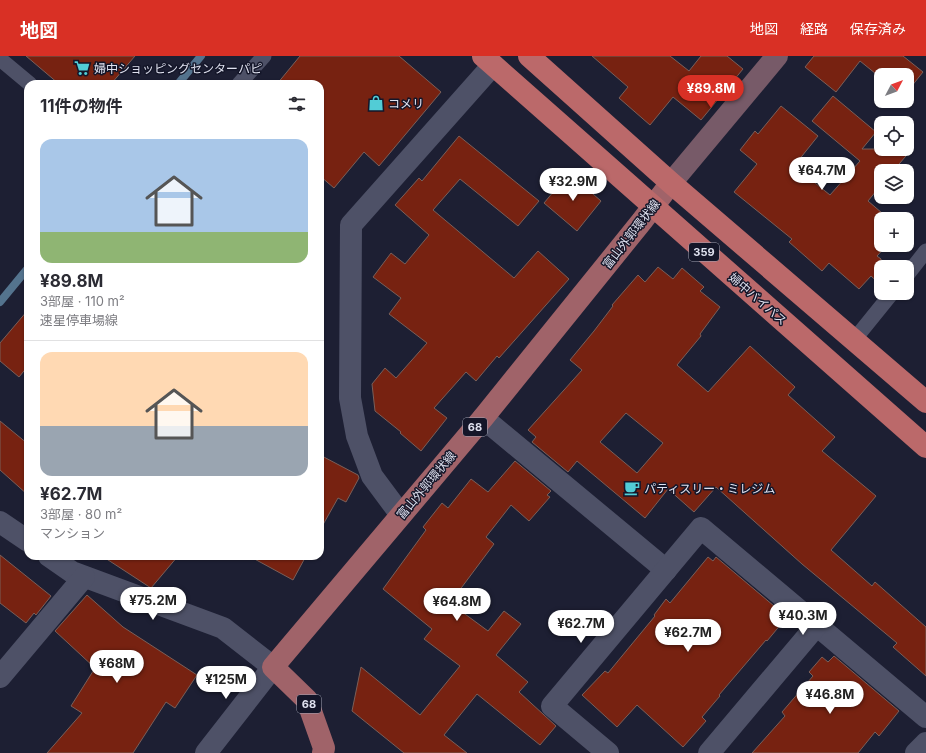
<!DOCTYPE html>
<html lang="ja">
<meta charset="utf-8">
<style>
:root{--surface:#fff;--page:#f2f2f3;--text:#2b2b33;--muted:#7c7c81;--line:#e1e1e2;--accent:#d93025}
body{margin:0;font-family:Inter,"Noto Sans JP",sans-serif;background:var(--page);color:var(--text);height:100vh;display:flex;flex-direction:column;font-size:15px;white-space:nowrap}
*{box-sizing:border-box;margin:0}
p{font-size:13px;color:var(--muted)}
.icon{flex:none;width:22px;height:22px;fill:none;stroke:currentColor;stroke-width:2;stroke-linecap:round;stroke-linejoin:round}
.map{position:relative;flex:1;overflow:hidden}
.sheet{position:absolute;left:24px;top:24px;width:300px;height:480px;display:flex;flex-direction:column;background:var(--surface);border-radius:12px;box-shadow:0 1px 3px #0004}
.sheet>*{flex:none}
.needle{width:26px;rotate:49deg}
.buttons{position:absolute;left:874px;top:12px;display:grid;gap:8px}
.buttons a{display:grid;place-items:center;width:40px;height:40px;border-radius:8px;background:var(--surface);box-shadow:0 1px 3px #0004;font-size:20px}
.price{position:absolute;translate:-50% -34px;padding:0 9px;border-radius:14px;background:#fff;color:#222;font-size:13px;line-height:26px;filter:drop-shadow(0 1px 2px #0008)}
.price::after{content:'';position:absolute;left:50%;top:24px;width:12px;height:9px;margin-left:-6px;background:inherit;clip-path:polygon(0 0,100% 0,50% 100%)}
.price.active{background:var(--accent);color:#fff}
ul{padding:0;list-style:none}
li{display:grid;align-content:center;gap:8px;height:212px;padding:0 16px}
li+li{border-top:1px solid var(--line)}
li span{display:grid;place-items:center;height:124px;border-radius:12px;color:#555}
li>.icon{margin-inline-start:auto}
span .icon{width:72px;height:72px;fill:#fffc;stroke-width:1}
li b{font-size:17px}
h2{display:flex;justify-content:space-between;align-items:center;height:48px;padding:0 16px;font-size:17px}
header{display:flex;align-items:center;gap:24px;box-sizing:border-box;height:56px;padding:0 20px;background:var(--accent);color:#fff}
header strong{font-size:19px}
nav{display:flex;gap:22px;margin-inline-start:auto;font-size:14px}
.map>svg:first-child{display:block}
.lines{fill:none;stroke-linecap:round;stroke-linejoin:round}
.stream{stroke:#54738e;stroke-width:8}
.building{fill:#721;stroke:#7a5f59;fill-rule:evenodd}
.service{stroke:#4e5167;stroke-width:15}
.minor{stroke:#4e5167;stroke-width:22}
.tertiary{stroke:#4e5167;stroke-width:22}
.secondary{stroke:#775a68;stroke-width:22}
.primary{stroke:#a06369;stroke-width:22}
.trunk{stroke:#bb696a;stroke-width:22}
.labels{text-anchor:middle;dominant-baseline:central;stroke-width:3;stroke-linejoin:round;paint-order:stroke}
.shield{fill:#141629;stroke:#a2a4b4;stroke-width:1}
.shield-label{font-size:11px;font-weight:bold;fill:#dfe1ef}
.poi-label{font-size:12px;fill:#dfe1ef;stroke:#141629;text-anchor:start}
.street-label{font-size:12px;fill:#dfe1ef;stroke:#141629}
</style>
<header>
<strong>地図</strong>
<nav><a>地図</a><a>経路</a><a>保存済み</a></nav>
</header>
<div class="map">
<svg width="926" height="697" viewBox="0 0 926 697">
<rect width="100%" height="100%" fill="#1d1f33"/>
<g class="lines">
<g class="stream">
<path d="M178,28L201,0"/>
<path d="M0,246L28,212"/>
</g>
</g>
<g class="building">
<path d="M26,0H135L111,28H59Z"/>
<path d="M300,0H399L441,36L379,110L364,96L334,132L320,120V28H277Z"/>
<path d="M592,0H670L689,15L701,0H727L743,13L701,64L673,41L650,69L619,42L628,31Z"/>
<path d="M814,0H903L923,16L907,36V19H881V22L860,5L836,36L805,11Z"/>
<path d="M833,40L876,76L862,93H912L893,115H881V129L868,145L889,163H881V189H887L877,200L881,203V229L871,220L859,233L829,207L822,215L789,186L792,183L734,136L757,108L740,94L755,75L758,78L781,50L818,80L794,110L830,139L860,105L812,65Z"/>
<path d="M459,80L539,145L518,170L460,123L433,154L514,222L538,195L569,223L499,302L497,300L476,325L466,316L434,352L447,362L421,395L400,377L401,376L375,355L372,328L385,312L396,322L427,287L389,258L401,242L373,221L391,197L405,208L429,179L395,149L419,122L422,125Z"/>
<path d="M569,117L601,145L577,175L544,147Z"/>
<path d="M658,211L673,223L682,212L704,231L700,235L720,251L700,278L701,280L677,309L708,336L750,290L795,331L788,339L835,381L822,395L876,440L831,494L872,530L875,526L926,571V620L893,591L897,587L802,508L716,431L694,456L668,433L645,462L577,405L568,416L532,386L536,381L528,374L582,314L570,304L594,275L613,250L612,249L638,219L645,226ZM626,357L663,387L637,417L600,386Z"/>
<path d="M28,254V310L19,321L0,305V287Z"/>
<path d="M0,365L28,388V439L0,414Z"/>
<path d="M320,399L358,419L359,422L346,446L338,442L320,474Z"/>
<path d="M515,405L551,435L547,439L550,441L529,465L511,449L486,481L494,488L450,547L488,575L504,555L521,568L496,599L528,626L519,636L556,670L540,689L477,638L444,679L467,697H404L352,655L361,611L420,659L460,610L424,583L432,573L383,533L426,474L423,471L442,447L448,452L471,423L488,436Z"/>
<path d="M0,499L51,540L36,559L34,557L26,567L0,547Z"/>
<path d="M102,500H178L151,532Z"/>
<path d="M249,500H306L293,524Z"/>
<path d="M708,501L713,505L716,501L787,561L767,585L766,584L719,639L720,640L702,661L706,665L683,691L637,649L617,671L582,639L605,615L608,617L655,560L654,559L666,543L670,547Z"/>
<path d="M87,539L123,571L197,619L175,652L166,646L133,697H47L82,657L71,650L95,612L55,575Z"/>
<path d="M834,600L899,655L879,680L875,676L858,697H752L785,660L782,656L813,620L809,616L822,601L828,606Z"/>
</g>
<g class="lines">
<g class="service">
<path d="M0,3L30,28"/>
<path d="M239,28L264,0"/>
<path d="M907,219L926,195"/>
<path d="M854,284L892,237"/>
</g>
<g class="minor">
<path d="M483,362L666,514"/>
<path d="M401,459L372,420L357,380L350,342L351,169L493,9"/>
<path d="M0,466L28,485"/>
<path d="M49,500L72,516L223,572L273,611"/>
<path d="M0,621L84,521"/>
<path d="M608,697L552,650L701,472L926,661"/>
<path d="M709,697L817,569"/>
<path d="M916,697L926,687"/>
</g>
<path class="tertiary" d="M206,697L273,611"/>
<path class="secondary" d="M671,127L777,0"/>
<path class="primary" d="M323,697L324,692L307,644L273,611L483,362L642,165L671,127"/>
<g class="trunk">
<path d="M483,0L926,391"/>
<path d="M529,0L671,127L926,346"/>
</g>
</g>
<defs>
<symbol id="supermarket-bare" viewBox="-9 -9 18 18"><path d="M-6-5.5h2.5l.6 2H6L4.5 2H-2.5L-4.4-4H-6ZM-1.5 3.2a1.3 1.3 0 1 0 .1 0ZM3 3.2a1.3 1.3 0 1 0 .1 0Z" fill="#52ccd6" stroke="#141629" stroke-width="2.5" paint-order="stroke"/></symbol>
<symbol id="shop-bare" viewBox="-9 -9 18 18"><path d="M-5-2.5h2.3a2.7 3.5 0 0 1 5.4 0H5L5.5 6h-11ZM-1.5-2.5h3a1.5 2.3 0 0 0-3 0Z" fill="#52ccd6" stroke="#141629" stroke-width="2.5" paint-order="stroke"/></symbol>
<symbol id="cafe-bare" viewBox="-9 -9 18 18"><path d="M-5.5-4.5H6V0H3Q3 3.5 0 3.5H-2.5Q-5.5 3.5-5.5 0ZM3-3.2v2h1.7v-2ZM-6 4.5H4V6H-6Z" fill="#52ccd6" stroke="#141629" stroke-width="2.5" paint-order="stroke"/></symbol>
</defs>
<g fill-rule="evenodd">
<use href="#supermarket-bare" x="71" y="1" width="22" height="22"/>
<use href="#shop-bare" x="365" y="36" width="22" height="22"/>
<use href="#cafe-bare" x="621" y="421" width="22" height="22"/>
</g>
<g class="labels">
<g class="shield">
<rect x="689" y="187" width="30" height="18" rx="3"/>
<rect x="463" y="362" width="24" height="18" rx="3"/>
<rect x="297" y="639" width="24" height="18" rx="3"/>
</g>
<g class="shield-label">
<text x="704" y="196">359</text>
<text x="475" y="371">68</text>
<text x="309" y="648">68</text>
</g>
<g class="poi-label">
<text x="94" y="12">婦中ショッピングセンターパピ</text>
<text x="388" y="47">コメリ</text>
<text x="644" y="432">パティスリー・ミレジム</text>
</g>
<g class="street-label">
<text transform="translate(631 178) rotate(-52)">富山外郭環状線</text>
<text transform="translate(758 243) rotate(41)">婦中バイパス</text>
<text transform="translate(426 429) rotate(-50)">富山外郭環状線</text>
</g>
</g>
</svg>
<div class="buttons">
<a><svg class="needle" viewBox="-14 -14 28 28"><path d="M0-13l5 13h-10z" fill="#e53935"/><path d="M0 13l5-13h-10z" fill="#7c7c81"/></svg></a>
<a><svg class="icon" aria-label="locate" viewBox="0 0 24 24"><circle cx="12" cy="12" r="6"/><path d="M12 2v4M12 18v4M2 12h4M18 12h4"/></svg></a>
<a><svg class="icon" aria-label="layers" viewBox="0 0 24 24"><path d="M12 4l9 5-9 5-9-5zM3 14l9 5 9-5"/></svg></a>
<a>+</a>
<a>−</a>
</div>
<b class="price active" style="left:711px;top:53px">¥89.8M</b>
<b class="price" style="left:822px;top:135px">¥64.7M</b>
<b class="price" style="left:573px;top:146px">¥32.9M</b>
<b class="price" style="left:153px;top:565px">¥75.2M</b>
<b class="price" style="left:457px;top:566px">¥64.8M</b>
<b class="price" style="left:803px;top:580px">¥40.3M</b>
<b class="price" style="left:581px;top:588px">¥62.7M</b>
<b class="price" style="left:688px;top:597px">¥62.7M</b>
<b class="price" style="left:117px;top:628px">¥68M</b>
<b class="price" style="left:226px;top:644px">¥125M</b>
<b class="price" style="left:830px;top:659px">¥46.8M</b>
<section class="sheet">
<h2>11件の物件<svg class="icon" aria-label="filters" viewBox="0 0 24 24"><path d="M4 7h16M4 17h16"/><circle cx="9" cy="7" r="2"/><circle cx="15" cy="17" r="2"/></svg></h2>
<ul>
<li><span style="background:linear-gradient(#a9c7e8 75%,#8fb573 0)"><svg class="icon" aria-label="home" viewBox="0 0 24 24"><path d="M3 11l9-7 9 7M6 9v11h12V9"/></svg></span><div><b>¥89.8M</b><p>3部屋 · 110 m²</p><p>速星停車場線</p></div></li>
<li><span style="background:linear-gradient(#ffd9b3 60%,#9aa5b1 0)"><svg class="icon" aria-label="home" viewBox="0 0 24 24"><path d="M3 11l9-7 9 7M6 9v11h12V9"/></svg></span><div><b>¥62.7M</b><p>3部屋 · 80 m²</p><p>マンション</p></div></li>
</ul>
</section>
</div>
